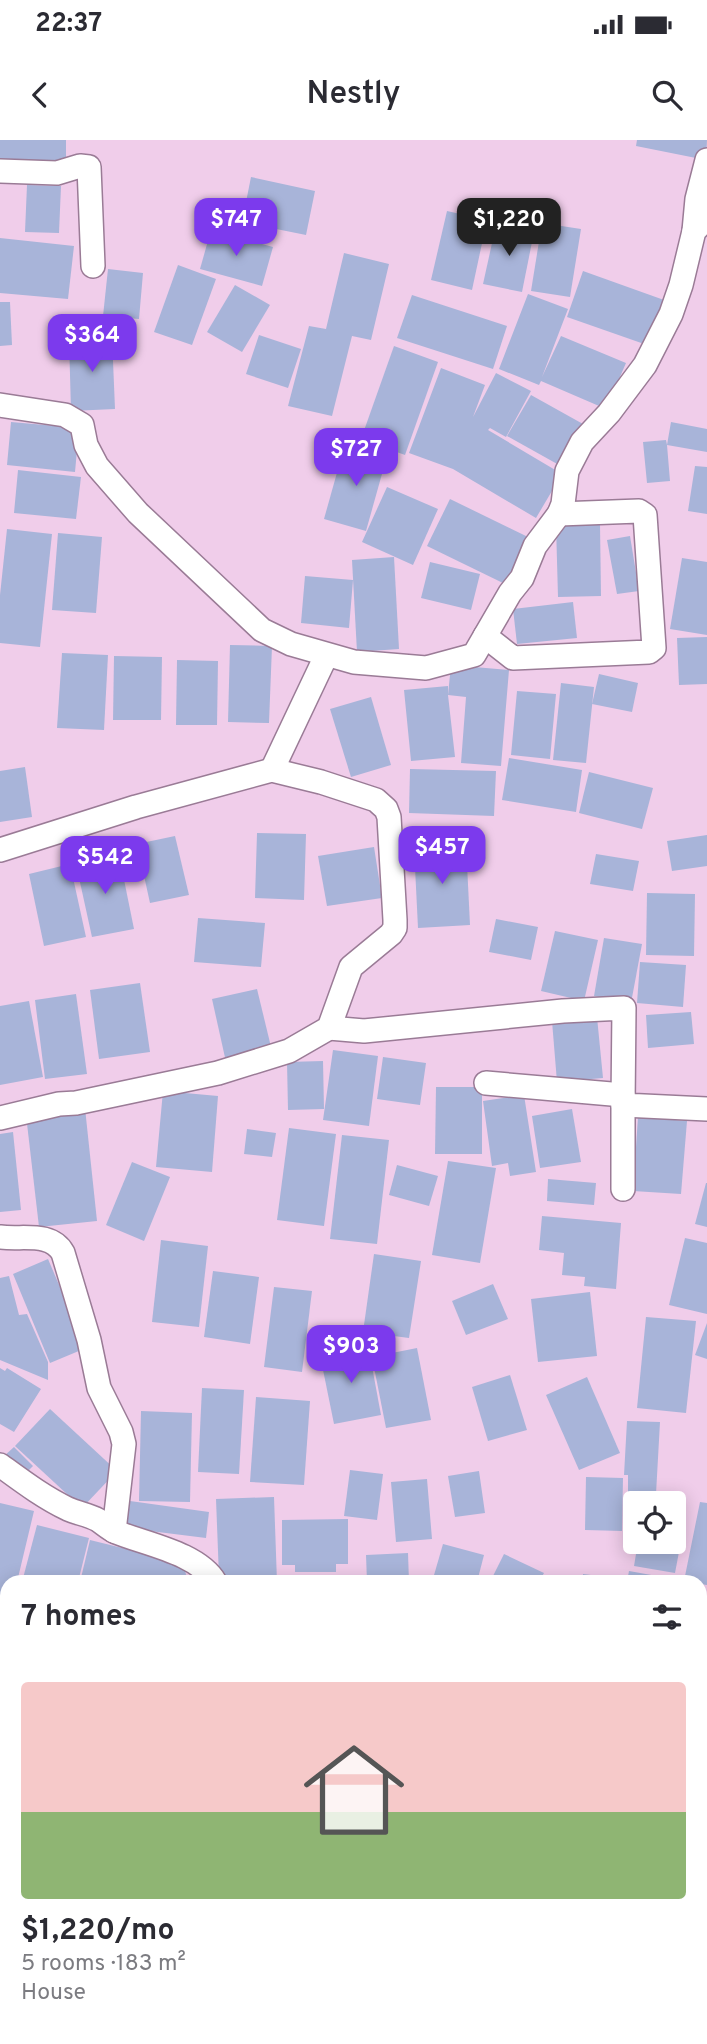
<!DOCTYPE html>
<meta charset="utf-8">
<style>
:root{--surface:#fff;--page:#f7f7f7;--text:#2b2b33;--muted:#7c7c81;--line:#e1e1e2;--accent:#7c3aed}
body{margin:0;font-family:Overpass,sans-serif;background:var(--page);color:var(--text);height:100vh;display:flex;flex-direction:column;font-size:26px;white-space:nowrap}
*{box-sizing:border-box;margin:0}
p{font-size:23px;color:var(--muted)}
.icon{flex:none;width:38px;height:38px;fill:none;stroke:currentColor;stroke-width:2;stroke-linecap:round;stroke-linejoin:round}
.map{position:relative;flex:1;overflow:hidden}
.panel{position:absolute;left:0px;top:1435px;width:707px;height:469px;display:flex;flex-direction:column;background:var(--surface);border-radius:21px 21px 0 0;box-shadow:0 4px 18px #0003}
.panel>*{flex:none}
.tools{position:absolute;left:623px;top:1351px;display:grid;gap:14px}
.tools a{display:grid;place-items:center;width:63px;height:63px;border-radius:7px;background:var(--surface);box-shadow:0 4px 18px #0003;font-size:35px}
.price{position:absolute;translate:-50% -60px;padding:0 16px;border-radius:14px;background:var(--accent);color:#fff;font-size:23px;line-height:46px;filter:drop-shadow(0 2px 4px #0008)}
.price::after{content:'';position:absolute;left:50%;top:42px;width:21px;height:16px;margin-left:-10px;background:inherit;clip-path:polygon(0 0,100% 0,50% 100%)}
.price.selected{background:#222;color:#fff}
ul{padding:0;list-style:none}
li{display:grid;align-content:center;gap:14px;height:371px;padding:0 21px}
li+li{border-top:2px solid var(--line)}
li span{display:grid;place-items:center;height:217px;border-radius:7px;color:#555}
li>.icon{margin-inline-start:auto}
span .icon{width:126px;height:126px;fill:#fffc;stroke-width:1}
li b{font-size:30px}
h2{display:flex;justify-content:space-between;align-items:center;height:84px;padding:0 21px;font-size:30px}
.status{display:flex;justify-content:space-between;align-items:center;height:49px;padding:0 35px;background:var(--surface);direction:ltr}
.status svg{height:19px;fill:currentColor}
header{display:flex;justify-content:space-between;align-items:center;height:91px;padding:0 21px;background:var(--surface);font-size:32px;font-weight:600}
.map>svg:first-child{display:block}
.building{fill:#a8b4d9}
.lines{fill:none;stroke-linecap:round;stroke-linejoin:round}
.minor-casing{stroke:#9a7b96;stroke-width:26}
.minor{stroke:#fff;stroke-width:23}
</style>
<div class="status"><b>22:37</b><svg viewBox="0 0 49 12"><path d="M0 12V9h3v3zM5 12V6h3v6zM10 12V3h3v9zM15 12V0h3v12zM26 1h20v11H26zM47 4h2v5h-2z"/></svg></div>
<header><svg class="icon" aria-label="back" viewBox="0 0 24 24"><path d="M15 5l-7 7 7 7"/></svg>Nestly<svg class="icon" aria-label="search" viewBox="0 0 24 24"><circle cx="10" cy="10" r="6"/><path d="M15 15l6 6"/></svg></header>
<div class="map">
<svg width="707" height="1904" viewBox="0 0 707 1904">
<rect width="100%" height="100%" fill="#f0cdea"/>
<g class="building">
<path d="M0,0H66V25L0,27Z"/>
<path d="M637,0H707L706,20L636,6Z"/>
<path d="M251,37L315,51L306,95L242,82Z"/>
<path d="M27,45L61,46L59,93L25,92Z"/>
<path d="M447,71L487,80L472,150L431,140Z"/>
<path d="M542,83L581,89L570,157L531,151Z"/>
<path d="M496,85L534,92L522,152L483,144Z"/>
<path d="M211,90L273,107L262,146L200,129Z"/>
<path d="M0,98L74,106L68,159L0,153Z"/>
<path d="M344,113L389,124L371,200L352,196L332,276L288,266L309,186L326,189Z"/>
<path d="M178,125L216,139L192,205L154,192Z"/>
<path d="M108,129L143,133L139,179L103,176Z"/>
<path d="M583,131L664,160L647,205L567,177Z"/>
<path d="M235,145L270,165L242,212L207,192Z"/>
<path d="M528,154L568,169L542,237L561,196L626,223L606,269L541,241L539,245L499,229Z"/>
<path d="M412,155L507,186L493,229L397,198Z"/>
<path d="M0,162H10L12,205L0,206Z"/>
<path d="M259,195L301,209L288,248L246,234Z"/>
<path d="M112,197L115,269L71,271L69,199Z"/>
<path d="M394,206L438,222L405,315L361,299Z"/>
<path d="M441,228L485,245L473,277L496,233L531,251L506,297L490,288L488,290L562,334L536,378L453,329L409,313Z"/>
<path d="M531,255L583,284L559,325L507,296Z"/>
<path d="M11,282L79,288L75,332L7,325Z"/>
<path d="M671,282L707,289V312L667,305L670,341L647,343L643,302L666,300L667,305Z"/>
<path d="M345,304L387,316L366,391L324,379Z"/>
<path d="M695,326L707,327V374L688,371Z"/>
<path d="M18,330L81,337L76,379L14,373Z"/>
<path d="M387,347L438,369L413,425L362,402Z"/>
<path d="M450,359L528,397L505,444L427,406Z"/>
<path d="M600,384L601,456L558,457L556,385Z"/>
<path d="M7,389L52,394L40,507L0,503V455Z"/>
<path d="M58,393L102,397L96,473L52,470Z"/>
<path d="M630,396L639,451L617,454L607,400Z"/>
<path d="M394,417L399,509L357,512L352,420Z"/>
<path d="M682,418L707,422V495L670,489Z"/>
<path d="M430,422L480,434L471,470L421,458Z"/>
<path d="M305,436L353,440L349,488L301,483Z"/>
<path d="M573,462L577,498L517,504L513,469Z"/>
<path d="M707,497V544L679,545L677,498Z"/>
<path d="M230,505L272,506L269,583L228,582Z"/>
<path d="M62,513L108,515L104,590L57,588Z"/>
<path d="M114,516L162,517L161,580H113Z"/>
<path d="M177,520L218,521L217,585H176Z"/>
<path d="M451,525L509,530L501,626L461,623L466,557L448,555L455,617L411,621L404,550L448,546V555Z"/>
<path d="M599,534L638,543L632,572L592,564Z"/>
<path d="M561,543L594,547L586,623L553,620Z"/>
<path d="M517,551L556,554L550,619L511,615Z"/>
<path d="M371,557L391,625L351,637L330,569Z"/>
<path d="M509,618L582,630L576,672L502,660Z"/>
<path d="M25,627L32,677L0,682V631Z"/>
<path d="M410,629L496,631L494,676L409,673Z"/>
<path d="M589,632L653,648L642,689L579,673Z"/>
<path d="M257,693L306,694L304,760L255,758Z"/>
<path d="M707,695V726L672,731L667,701Z"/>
<path d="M175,696L189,755L150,763L137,704Z"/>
<path d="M466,704L470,785L418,788L414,707Z"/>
<path d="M374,707L382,758L327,766L318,716Z"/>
<path d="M596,714L639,721L633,751L590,744Z"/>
<path d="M119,715L134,789L92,797L76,724Z"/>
<path d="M70,724L86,797L44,806L29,734Z"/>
<path d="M647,753L695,754L694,816L646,815Z"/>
<path d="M198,778L265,783L261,827L194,822Z"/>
<path d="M496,779L538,787L531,820L489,812Z"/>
<path d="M555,791L598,800L584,861L541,851Z"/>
<path d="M604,798L642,804L631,863L594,856Z"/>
<path d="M640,822L686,825L683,867L637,863Z"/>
<path d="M140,843L150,912L99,919L90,850Z"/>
<path d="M257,849L272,911L226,922L212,859Z"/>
<path d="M76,854L87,934L45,939L35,860Z"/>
<path d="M29,861L43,937L0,945V866Z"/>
<path d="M691,872L694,904L648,908L646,875Z"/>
<path d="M597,877L603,938L557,942L552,881Z"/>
<path d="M333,910L378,916L369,986L323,980Z"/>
<path d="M383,917L426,923L420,965L377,959Z"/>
<path d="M323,921L324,969L288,970L287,922Z"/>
<path d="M436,947H482V1014H435Z"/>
<path d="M163,951L218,956L212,1032L156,1027Z"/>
<path d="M524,955L536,1032L510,1036L508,1023L492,1026L483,961Z"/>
<path d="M85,968L97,1081L39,1087L26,975Z"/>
<path d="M572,969L581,1022L540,1028L532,976Z"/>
<path d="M638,977L687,981L681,1054L633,1051Z"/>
<path d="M289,988L336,994L324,1086L277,1080Z"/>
<path d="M247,989L276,993L272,1017L244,1014Z"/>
<path d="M13,992L21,1070L0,1072V994Z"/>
<path d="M342,995L389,1000L377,1104L330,1099Z"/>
<path d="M448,1021L496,1028L480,1123L432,1115Z"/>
<path d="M132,1022L170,1037L144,1101L106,1085Z"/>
<path d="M397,1025L438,1036L429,1066L389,1055Z"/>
<path d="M548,1039L596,1043L594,1065L547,1061Z"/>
<path d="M706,1043H707V1087L695,1084Z"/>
<path d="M542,1076L621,1083L616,1149L584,1146L585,1137L562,1135L564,1113L539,1110Z"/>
<path d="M685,1098L707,1103V1174L669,1165Z"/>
<path d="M161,1100L208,1106L199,1187L152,1182Z"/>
<path d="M374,1114L421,1121L409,1198L363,1192Z"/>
<path d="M48,1119L86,1208L50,1223L13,1134Z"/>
<path d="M213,1131L259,1137L250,1204L204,1197Z"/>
<path d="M9,1136L19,1175L27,1174L48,1222V1240L0,1220V1138Z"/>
<path d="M493,1144L508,1179L466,1195L452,1161Z"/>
<path d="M274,1147L312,1151L302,1232L264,1227Z"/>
<path d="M590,1152L597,1216L538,1222L531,1159Z"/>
<path d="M646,1177L696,1181L686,1273L637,1268Z"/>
<path d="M707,1183V1219L695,1215Z"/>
<path d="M368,1205L381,1275L334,1284L320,1215Z"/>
<path d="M417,1208L431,1280L386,1288L372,1217Z"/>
<path d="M0,1228L5,1231L7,1228L41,1249L14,1292L0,1284Z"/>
<path d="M510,1235L527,1290L488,1301L472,1247Z"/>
<path d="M587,1237L620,1313L579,1330L546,1255Z"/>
<path d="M202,1248L244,1250L239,1334L198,1332Z"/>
<path d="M256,1257L310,1261L304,1345L250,1342Z"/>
<path d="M50,1269L117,1331L82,1368L15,1306Z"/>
<path d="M141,1271L192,1273L190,1362L139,1361Z"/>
<path d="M627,1281L660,1282L656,1354L628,1353V1335H624Z"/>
<path d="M14,1307L33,1326L23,1336L3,1317Z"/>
<path d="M350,1330L383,1334L377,1380L344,1376Z"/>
<path d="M479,1331L485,1373L455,1377L448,1336Z"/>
<path d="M586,1337L623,1338L622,1391L585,1390Z"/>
<path d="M427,1339L432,1399L396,1402L391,1342Z"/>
<path d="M274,1357L277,1442H240L219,1437L216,1359Z"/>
<path d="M130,1361L209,1372L206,1398L126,1388Z"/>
<path d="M700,1362L707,1363V1445L700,1444V1442L684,1441Z"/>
<path d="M0,1363L34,1371L17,1442H7V1467L0,1465Z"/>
<path d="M348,1379V1424H336V1432H295V1425H282V1380Z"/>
<path d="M37,1385L89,1398L78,1442H22Z"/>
<path d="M674,1395L682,1396L675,1433L634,1426L638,1402H674Z"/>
<path d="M90,1400L183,1423L188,1442H80Z"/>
<path d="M443,1404L484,1415L477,1442H432Z"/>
<path d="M408,1413L409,1442H367L366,1415Z"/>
<path d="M504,1414L544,1433L539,1442H490Z"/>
<path d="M629,1431L668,1438V1442H627Z"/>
<path d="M583,1434L623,1439L622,1442H582Z"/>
<path d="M1,1490H7V1602H0Z"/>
<path d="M701,1501H707V1587H700Z"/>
<path d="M707,1637V1677L700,1678V1638Z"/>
<path d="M7,1642V1723L0,1724V1643Z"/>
<path d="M700,1739H707V1784L700,1785Z"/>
<path d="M7,1742V1820L3,1821L0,1793V1743Z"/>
<path d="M700,1789H707V1837L700,1838Z"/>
<path d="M0,1825H7V1858L0,1859Z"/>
<path d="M707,1896V1904H629V1897Z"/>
<rect x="16" y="1897" width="42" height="7"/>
<rect x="75" y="1897" width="50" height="7"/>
<path d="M127,1897H177V1904H128Z"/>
<path d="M187,1897H231V1904H188Z"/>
<path d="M241,1897H287L288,1904H242Z"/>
<path d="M295,1897H345L346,1903L296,1904Z"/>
<path d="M375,1897H451V1901L375,1904Z"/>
<path d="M520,1897H591V1904H519Z"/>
</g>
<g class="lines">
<defs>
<g id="minor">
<path d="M0,31L57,33L80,26L89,27L93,126"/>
<path d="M694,91L697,59L707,20"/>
<path d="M0,265L65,275L82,285L86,305L97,326L138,373L262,490L291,504L354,522L426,528L474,515L510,453L522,438L535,406L559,374L563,364L567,331L582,302L609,273L645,225L671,174L681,145L694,91L707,78"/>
<path d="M485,496L513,518L649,512L654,508L645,375L639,371L559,374"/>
<path d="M272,630L326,516"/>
<path d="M0,710L136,667L272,630L321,642L376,660L386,669L389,677L395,780V788L391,794L351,827L329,888L289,911L218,933L76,963L59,964L0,978"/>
<path d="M329,888L364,891L563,871L624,868L623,965L707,969"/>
<path d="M486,943L623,955"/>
<path d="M623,965V1049"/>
<path d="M0,1097C22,1100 51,1091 63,1113L89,1200L99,1248L121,1292L124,1304L114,1391"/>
<path d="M0,1325C22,1341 43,1357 68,1369C77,1373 89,1375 98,1380C104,1384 109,1389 116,1392C145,1404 198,1413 215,1442"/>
<path d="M700,1475L707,1470"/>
<path d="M0,1612H7"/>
<path d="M454,1897L455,1904"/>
<path d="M608,1904L609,1897"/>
</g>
</defs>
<use href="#minor" class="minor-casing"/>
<use href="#minor" class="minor"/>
</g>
</svg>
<div class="tools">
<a><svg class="icon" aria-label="locate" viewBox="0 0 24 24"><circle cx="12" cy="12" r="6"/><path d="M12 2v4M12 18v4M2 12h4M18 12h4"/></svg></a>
</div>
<b class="price" style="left:236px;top:118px">$747</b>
<b class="price selected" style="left:509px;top:118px">$1,220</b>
<b class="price" style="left:92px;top:234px">$364</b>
<b class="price" style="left:356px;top:348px">$727</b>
<b class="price" style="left:442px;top:746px">$457</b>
<b class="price" style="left:105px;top:756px">$542</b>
<b class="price" style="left:351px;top:1245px">$903</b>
<section class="panel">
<h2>7 homes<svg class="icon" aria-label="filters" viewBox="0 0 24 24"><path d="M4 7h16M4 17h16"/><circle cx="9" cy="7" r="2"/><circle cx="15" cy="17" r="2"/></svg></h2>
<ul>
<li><span style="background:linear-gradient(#f6c9c9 60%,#8fb573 0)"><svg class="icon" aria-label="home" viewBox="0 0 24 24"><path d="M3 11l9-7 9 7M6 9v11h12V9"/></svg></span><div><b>$1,220/mo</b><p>5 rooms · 183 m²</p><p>House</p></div></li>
</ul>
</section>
</div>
